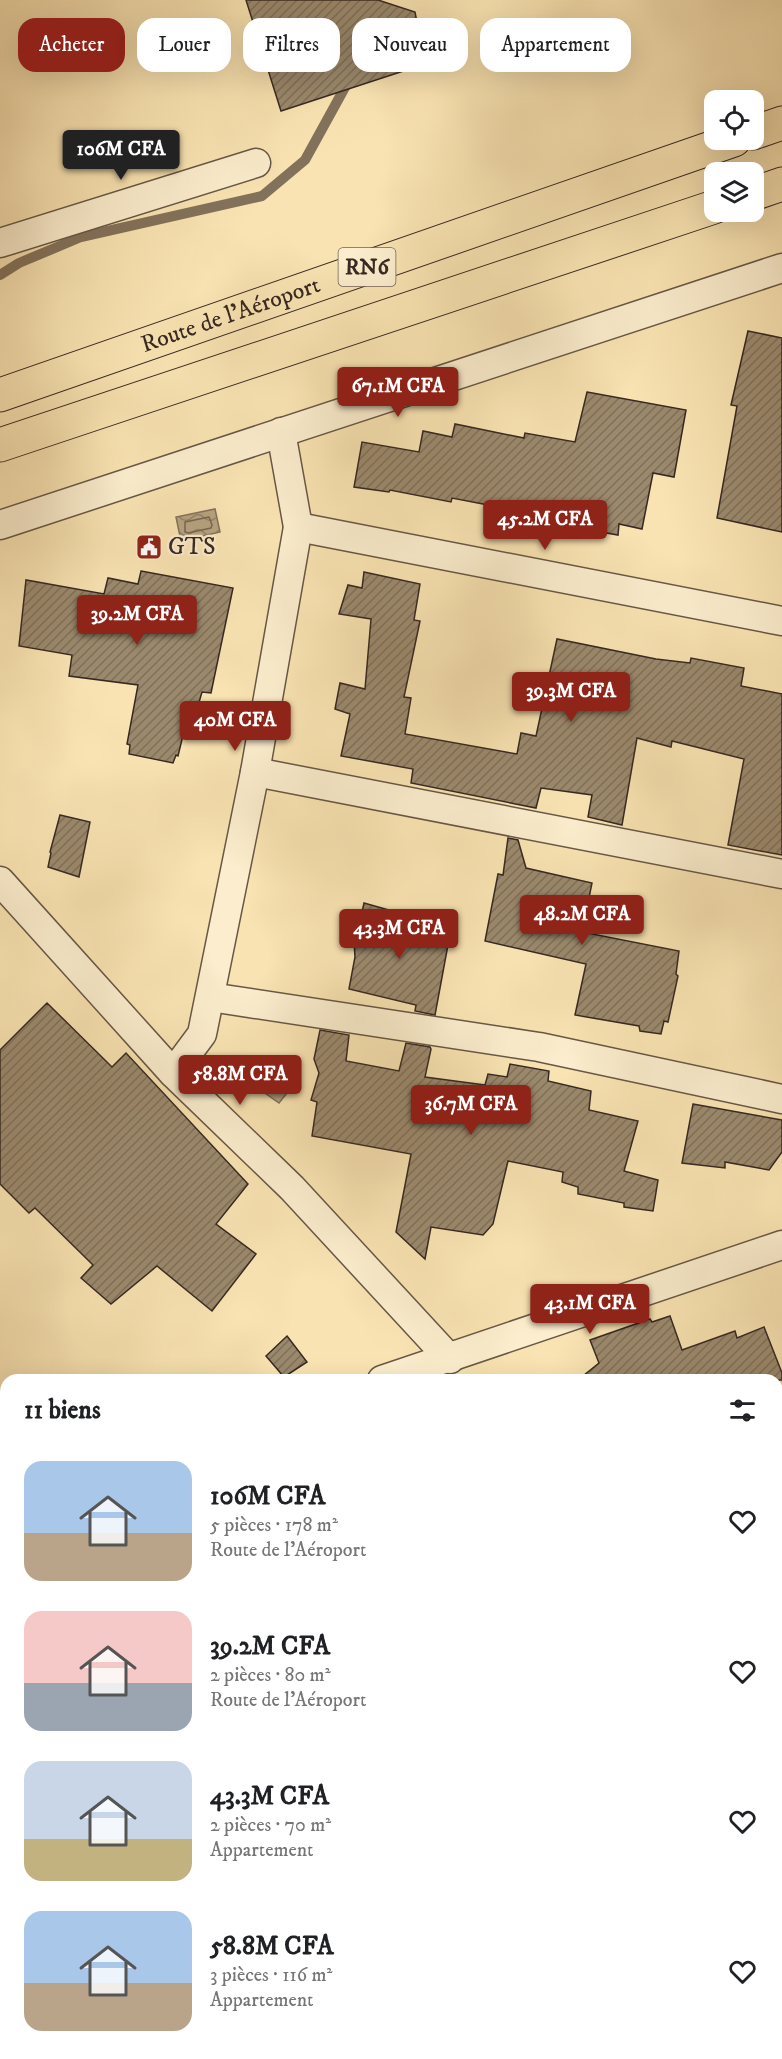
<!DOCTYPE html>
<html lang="fr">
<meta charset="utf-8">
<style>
:root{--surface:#fff;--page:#f2f2f2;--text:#202124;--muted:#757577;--accent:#8f2418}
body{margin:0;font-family:"IM FELL DW Pica",serif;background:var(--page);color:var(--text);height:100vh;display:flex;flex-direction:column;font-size:22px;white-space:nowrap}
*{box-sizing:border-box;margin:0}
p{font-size:20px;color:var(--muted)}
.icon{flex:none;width:33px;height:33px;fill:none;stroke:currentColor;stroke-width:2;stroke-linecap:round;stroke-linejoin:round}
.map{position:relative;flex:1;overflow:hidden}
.side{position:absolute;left:0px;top:1374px;width:783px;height:686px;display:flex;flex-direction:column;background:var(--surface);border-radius:18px 18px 0 0;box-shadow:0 6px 24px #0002}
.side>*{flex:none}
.hud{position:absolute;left:18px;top:18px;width:747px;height:54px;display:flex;gap:12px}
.buttons{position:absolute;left:704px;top:90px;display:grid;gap:12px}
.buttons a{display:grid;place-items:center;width:60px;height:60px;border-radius:12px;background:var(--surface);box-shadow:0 6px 24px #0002;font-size:30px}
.price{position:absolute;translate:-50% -51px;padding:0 14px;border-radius:6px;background:var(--accent);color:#fff;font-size:20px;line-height:39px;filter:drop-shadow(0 2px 3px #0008)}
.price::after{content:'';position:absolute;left:50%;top:36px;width:18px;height:14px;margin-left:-9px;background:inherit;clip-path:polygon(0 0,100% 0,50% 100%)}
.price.active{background:#222;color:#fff}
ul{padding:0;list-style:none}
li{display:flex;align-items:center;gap:18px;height:150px;padding:0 24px}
li span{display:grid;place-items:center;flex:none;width:168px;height:120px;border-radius:18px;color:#555}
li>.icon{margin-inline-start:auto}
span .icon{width:72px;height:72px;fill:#fffc;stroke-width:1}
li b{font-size:26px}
h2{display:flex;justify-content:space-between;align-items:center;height:72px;padding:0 24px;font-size:26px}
.tag{padding:0 21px;border-radius:18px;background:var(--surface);box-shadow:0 6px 24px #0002;font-size:21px;line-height:54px}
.tag.active{background:var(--accent);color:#fff}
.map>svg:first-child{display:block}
.grass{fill:url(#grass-dots);stroke:#87765e;stroke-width:1.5}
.water{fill:url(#water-waves);stroke:#83725b;stroke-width:1.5}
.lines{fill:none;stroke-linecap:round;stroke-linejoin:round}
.shore{stroke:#766652;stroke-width:1.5}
.stream{stroke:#83725b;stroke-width:10}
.building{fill:url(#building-hatch);stroke:#362822;stroke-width:1.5}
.street-casing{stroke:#675746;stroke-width:31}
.highway-casing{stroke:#362822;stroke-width:35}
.street{stroke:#fbedcd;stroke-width:28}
.highway{stroke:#f9e3b2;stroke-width:33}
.labels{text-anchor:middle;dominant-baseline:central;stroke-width:4.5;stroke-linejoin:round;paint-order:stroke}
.shield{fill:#fbedcd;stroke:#716355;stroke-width:1.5}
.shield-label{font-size:22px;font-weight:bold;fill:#362822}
.street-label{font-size:24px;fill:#362822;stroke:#fbedcd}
.poi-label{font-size:24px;fill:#362822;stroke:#fbedcd;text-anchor:start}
</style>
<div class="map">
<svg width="782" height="2059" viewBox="0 0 782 2059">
<defs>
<pattern id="grass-dots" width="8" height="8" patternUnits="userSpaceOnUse" patternTransform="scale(1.5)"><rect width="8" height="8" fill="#d8c39a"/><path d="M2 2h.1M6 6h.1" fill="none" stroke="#baa884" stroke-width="1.8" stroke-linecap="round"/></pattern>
<pattern id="water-waves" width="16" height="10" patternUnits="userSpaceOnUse" patternTransform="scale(1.5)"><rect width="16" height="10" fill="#b7a381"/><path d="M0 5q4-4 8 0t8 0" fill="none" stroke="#968569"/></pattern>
<pattern id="building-hatch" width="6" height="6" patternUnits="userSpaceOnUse" patternTransform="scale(1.5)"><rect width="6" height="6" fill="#9b896d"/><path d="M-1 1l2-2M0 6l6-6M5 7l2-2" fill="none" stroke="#7f7059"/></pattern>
</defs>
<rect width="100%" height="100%" fill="#f9e3b2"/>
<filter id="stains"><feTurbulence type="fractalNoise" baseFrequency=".00333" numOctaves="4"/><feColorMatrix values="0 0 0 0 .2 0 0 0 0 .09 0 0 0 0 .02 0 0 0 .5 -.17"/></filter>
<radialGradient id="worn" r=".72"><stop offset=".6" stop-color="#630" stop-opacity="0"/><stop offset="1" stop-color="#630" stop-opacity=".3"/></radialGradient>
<path class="grass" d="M0,1403L6,1407V1730L0,1731Z"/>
<g class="water">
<path d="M215,509L220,532L181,541L176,517Z"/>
<path d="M255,1062L275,1065L274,1077L280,1085L286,1084L291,1088L279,1103L252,1084Z"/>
</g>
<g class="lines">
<path class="shore" d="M209,517L212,525L211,528L188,533L185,532V522Z"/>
<path class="stream" d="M0,275L19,263L81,237L262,196L305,160L349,80"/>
</g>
<g class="building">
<path d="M246,0H378L415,12L425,64L281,111Z"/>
<path d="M748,331L782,338V532L717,518L737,406L731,405Z"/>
<path d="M587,392L686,410L674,477L653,473L642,529L619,524L618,535L550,523L551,517L452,498L451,502L390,490L389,492L354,487L362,442L419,452L423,431L452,437L455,424L524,438L525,433L575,442Z"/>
<path d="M141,571L233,588L211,693L202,692L192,726L185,727L178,756L176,755L173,763L129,754L130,745L127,744L138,685L69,676L72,655L19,646L26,580L104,594L108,578L138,584Z"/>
<path d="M364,572L420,584L414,620L420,621L404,697L411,698L405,734L517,754L521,733L536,736L557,639L656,659L690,663L691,658L744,668L741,686L782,694V855L728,845L744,759L672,741L671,747L637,738L622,825L588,817L592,795L541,788L536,808L411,783L413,769L341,756L350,714L335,709L340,683L365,689L371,619L339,614L348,585L362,588Z"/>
<path d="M60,815L90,822L79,877L48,867L51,853L50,852Z"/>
<path d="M508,838L518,840L526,868L592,883L582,932L679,951L676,974L678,976L668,1022L664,1021L661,1034L640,1031L639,1026L575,1015L586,964L485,941L498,874L503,875Z"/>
<path d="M364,903L396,912L393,922L450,934L435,1015L415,1011L416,1005L349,989L355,957L354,942L356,940Z"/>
<path d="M47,1003L112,1067L126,1053L248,1184L216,1224L256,1254L212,1311L157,1266L111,1304L81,1278L93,1265L35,1208L29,1213L0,1184V1050Z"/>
<path d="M320,1030L349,1035L346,1061L399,1071L406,1043L430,1047L431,1049L425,1077L485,1085L488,1074L507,1077L510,1064L549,1071L548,1081L591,1091L589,1110L638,1121L624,1171L658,1180L653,1211L624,1207V1203L578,1194V1187L562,1182L563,1172L508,1161L493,1224L483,1235L431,1227L425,1259L396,1232L411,1154L312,1136L317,1102L311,1100L319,1073L314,1059Z"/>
<path d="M693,1104L782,1120V1152L769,1170L725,1162V1168L682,1163Z"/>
<path d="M670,1316L682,1350L735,1331L737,1338L764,1327L782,1373V1380H578L599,1363L590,1340L650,1319L652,1322Z"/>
<path d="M287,1336L307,1362L284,1377L266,1356Z"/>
</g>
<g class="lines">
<defs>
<g id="street">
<path d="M0,243L256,163"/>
<path d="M0,525L782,268"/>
<path d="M298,527L782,621"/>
<path d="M255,772L782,874"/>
<path d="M0,881L173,1073L292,1188L450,1359"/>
<path d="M210,997L539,1047L782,1099"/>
<path d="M173,1073L202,1034L255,772L298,527L281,432"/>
<path d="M382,1380L782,1245"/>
<path d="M777,1470L782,1469"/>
<path d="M777,1829L782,1828"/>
<path d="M777,1889L782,1894"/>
</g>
<g id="highway">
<path d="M753,133L782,123"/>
<path d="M753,194L782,184"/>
<path id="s1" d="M0,395L734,140"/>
<path d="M0,445L714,207"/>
</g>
</defs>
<use href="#street" class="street-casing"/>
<use href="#highway" class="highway-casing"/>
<use href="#street" class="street"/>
<use href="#highway" class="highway"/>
</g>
<defs>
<symbol id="civic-square" viewBox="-11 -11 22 22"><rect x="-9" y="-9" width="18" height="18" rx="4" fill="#8f2418" stroke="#fbedcd"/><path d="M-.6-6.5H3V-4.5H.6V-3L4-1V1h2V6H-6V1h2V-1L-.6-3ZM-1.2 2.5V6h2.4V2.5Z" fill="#fff"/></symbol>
</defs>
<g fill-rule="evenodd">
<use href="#civic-square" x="134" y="532" width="30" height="30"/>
</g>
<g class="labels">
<rect class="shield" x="338.5" y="248" width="57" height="38" rx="4.5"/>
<g class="shield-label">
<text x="367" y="267">RN6</text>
</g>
<g class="street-label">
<text stroke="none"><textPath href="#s1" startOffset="244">Route de l'Aéroport</textPath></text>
</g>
<g class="poi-label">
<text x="168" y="547">GTS</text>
</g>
</g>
<rect width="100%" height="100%" filter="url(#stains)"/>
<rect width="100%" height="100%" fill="url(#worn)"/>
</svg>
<div class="buttons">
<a><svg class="icon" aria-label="locate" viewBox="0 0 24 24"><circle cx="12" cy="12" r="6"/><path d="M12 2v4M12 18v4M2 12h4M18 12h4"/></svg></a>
<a><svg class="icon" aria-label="layers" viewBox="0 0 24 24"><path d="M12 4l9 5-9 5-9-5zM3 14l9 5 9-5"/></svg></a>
</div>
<b class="price active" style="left:121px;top:181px">106M CFA</b>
<b class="price" style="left:398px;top:418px">67.1M CFA</b>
<b class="price" style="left:545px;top:551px">45.2M CFA</b>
<b class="price" style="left:137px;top:646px">39.2M CFA</b>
<b class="price" style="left:571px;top:723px">39.3M CFA</b>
<b class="price" style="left:235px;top:752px">40M CFA</b>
<b class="price" style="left:582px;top:946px">48.2M CFA</b>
<b class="price" style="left:399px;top:960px">43.3M CFA</b>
<b class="price" style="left:240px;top:1106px">58.8M CFA</b>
<b class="price" style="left:471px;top:1136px">36.7M CFA</b>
<b class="price" style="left:590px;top:1335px">43.1M CFA</b>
<div class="hud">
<a class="tag active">Acheter</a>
<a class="tag">Louer</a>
<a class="tag">Filtres</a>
<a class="tag">Nouveau</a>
<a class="tag">Appartement</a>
</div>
<section class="side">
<h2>11 biens<svg class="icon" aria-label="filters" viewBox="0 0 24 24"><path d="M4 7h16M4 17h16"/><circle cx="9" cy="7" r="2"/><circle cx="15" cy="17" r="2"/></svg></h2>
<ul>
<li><span style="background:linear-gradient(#a9c7e8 60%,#b9a48a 0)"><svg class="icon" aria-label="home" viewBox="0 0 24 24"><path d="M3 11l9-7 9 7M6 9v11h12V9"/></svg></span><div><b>106M CFA</b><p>5 pièces · 178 m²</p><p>Route de l'Aéroport</p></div><svg class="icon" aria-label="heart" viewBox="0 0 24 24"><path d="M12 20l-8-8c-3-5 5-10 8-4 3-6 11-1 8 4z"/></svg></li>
<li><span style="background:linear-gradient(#f6c9c9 60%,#9aa5b1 0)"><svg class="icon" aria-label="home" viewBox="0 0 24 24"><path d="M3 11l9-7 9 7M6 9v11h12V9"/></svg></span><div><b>39.2M CFA</b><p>2 pièces · 80 m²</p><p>Route de l'Aéroport</p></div><svg class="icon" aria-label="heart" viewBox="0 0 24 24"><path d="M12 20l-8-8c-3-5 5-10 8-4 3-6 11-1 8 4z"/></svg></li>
<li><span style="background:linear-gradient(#c9d6e8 65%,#c2b280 0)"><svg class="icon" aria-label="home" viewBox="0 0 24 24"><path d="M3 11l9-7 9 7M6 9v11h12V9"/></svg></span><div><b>43.3M CFA</b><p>2 pièces · 70 m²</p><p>Appartement</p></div><svg class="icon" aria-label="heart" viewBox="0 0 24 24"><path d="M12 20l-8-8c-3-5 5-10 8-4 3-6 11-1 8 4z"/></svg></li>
<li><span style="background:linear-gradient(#a9c7e8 60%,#b9a48a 0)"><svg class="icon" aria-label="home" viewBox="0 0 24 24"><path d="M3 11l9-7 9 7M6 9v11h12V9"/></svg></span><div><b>58.8M CFA</b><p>3 pièces · 116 m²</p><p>Appartement</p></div><svg class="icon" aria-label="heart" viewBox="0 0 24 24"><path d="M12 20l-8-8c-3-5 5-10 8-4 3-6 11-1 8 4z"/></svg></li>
</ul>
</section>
</div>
